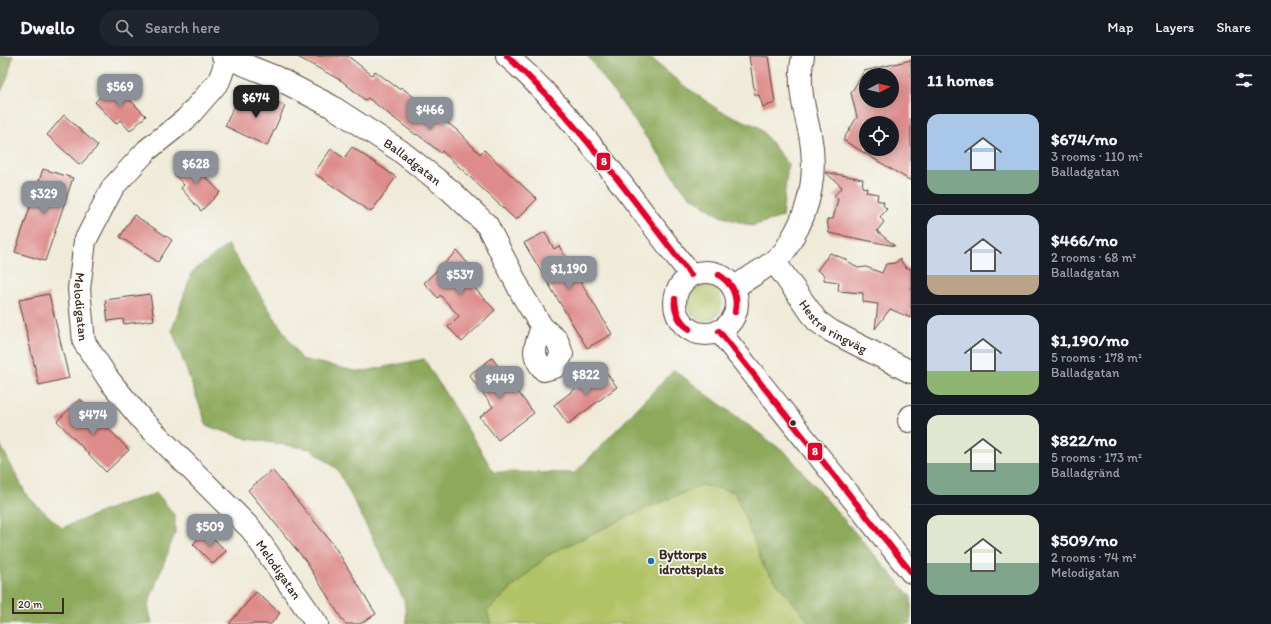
<!DOCTYPE html>
<meta charset="utf-8">
<style>
:root{--surface:#171b24;--page:#20242c;--text:#f1f3f6;--muted:#9ea1a6;--line:#363941;--accent:#8c9099}
body{margin:0;font-family:Itim,sans-serif;background:var(--page);color:var(--text);height:100vh;display:flex;flex-direction:column;font-size:15px;white-space:nowrap}
*{box-sizing:border-box;margin:0}
p{font-size:13px;color:var(--muted)}
.icon{flex:none;width:22px;height:22px;fill:none;stroke:currentColor;stroke-width:2;stroke-linecap:round;stroke-linejoin:round}
.map{position:relative;flex:1;overflow:hidden}
.details{display:flex;flex-direction:column;background:var(--surface);width:360px}
.details>*{flex:none}
.needle{width:26px;rotate:83deg}
.buttons{position:absolute;left:859px;top:12px;display:grid;gap:8px}
.buttons a{display:grid;place-items:center;width:40px;height:40px;border-radius:50%;background:var(--surface);box-shadow:0 2px 10px #0003;font-size:20px}
.scale{position:absolute;left:12px;bottom:10px;width:52px;box-sizing:border-box;padding-left:4px;border:2px solid #3b2a1e;border-top:0;font-size:11px;line-height:14px;white-space:nowrap;color:#3b2a1e;-webkit-text-stroke:3px #f6f6f2;paint-order:stroke}
.price{position:absolute;translate:-50% -34px;padding:0 9px;border-radius:8px;background:var(--accent);color:#fff;font-size:13px;line-height:26px;filter:drop-shadow(0 1px 2px #0008)}
.price::after{content:'';position:absolute;left:50%;top:24px;width:12px;height:9px;margin-left:-6px;background:inherit;clip-path:polygon(0 0,100% 0,50% 100%)}
.price.selected{background:#222;color:#fff}
ul{padding:0;list-style:none}
li{display:flex;align-items:center;gap:12px;height:100px;padding:0 16px}
li+li{border-top:1px solid var(--line)}
li span{display:grid;place-items:center;flex:none;width:112px;height:80px;border-radius:12px;color:#555}
li>.icon{margin-inline-start:auto}
span .icon{width:48px;height:48px;fill:#fffc;stroke-width:1}
li b{font-size:17px}
h2{display:flex;justify-content:space-between;align-items:center;height:48px;padding:0 16px;font-size:17px}
header{display:flex;align-items:center;gap:24px;box-sizing:border-box;height:56px;padding:0 20px;background:var(--surface);border-bottom:1px solid var(--line)}
header strong{font-size:19px}
nav{display:flex;gap:22px;margin-inline-start:auto;font-size:14px}
.search{width:280px;height:36px;background:var(--page);display:flex;align-items:center;gap:10px;box-sizing:border-box;padding:0 14px;border-radius:22px;color:var(--muted);font-size:15px}
main{display:flex;flex:1;min-height:0}
.map>svg:first-child{display:block}
.green{fill:#b2c366;stroke:#767642}
.forest{fill:#8da95b;stroke:#646a3c}
.building{fill:#de8c8b;fill-rule:evenodd}
.lines{fill:none;stroke-linecap:round;stroke-linejoin:round}
.minor-casing{stroke:#56473a;stroke-width:24}
.minor{stroke:#fff;stroke-width:22}
.bus-1-casing{stroke:#f6f6f2;stroke-width:9}
.bus-1{stroke:#e4002b;stroke-width:6}
.bus-dot{fill:#3b2a1e;stroke:#f6f6f2;stroke-width:1.5}
.poi-dot{fill:#1f6fb2;stroke:#f6f6f2;stroke-width:1.5}
.labels{text-anchor:middle;dominant-baseline:central;stroke-width:3.5;stroke-linejoin:round;paint-order:stroke}
.street-label{font-size:13px;fill:#3b2a1e;stroke:#f6f6f2}
.poi-label{font-size:13px;font-weight:bold;fill:#3b2a1e;stroke:#f6f6f2;text-anchor:start}
.line-badge{stroke:#f6f6f2;stroke-width:1.5}
.badge-label{font-size:11px;text-anchor:middle;font-weight:bold;fill:#fff}
</style>
<header>
<strong>Dwello</strong>
<div class="search"><svg class="icon" aria-label="search" viewBox="0 0 24 24"><circle cx="10" cy="10" r="6"/><path d="M15 15l6 6"/></svg>Search here</div>
<nav><a>Map</a><a>Layers</a><a>Share</a></nav>
</header>
<main>
<div class="map">
<svg width="911" height="568" viewBox="0 0 911 568">
<rect width="100%" height="100%" fill="#f6f6f2"/>
<filter id="ink" filterUnits="userSpaceOnUse"><feTurbulence type="fractalNoise" baseFrequency=".025" numOctaves="2"/><feDisplacementMap in="SourceGraphic" scale="8" xChannelSelector="R" yChannelSelector="G"/><feConvolveMatrix kernelMatrix="1 2 1 2 8 2 1 2 1" color-interpolation-filters="sRGB"/></filter>
<filter id="wash" filterUnits="userSpaceOnUse"><feTurbulence type="fractalNoise" baseFrequency=".012" numOctaves="4" result="noise"/><feDisplacementMap in="SourceGraphic" scale="16" xChannelSelector="R" yChannelSelector="G"/><feGaussianBlur stdDeviation="0.9" result="paint"/><feColorMatrix in="noise" values="0 0 0 0 0 0 0 0 0 0 0 0 0 0 0 0 0 1.4 0 .05"/><feComposite in="paint" operator="in"/></filter>
<g filter="url(#wash)">
<rect width="100%" height="100%" fill="#f0ebd9"/>
<g class="green">
<circle cx="705" cy="247" r="17"/>
<path d="M702,429L735,436L764,511L811,568H491L487,555L548,499L637,456Z"/>
</g>
<g class="forest">
<path d="M0,0H13L7,23L0,37Z"/>
<path d="M588,0H648L679,26L720,55L759,71L788,108L782,161L752,170L720,160L686,137Z"/>
<path d="M228,189L301,303L360,316L424,303L494,416L575,417L674,314L787,398L911,541V568H811L764,511L735,436L702,429L637,456L548,499L487,555L491,568H407L404,544L338,414L311,393L248,383L207,370L172,274L192,216Z"/>
<path d="M0,388L27,440L62,472L121,448L157,437L175,460V477L148,549L152,568H0Z"/>
</g>
<g id="blocks">
<g class="building">
<path d="M296,0H348L372,19L375,15L399,33L401,31L458,75L480,98L484,94L537,143L516,164L442,95L441,97L417,78L416,79L368,42L365,44L342,25Z"/>
<path d="M749,0H768L775,47L763,51L759,39H755Z"/>
<path d="M911,4V125L843,84L857,61L851,37L864,15ZM866,19H892V45H866ZM866,67H892V93H866Z"/>
<path d="M114,28L146,60L130,75L120,64L116,68L95,46Z"/>
<path d="M258,38L285,50L267,90L225,70L237,44L252,50Z"/>
<path d="M64,59L98,90L80,109L47,79Z"/>
<path d="M352,91L396,121L371,156L314,117L331,93L344,102Z"/>
<path d="M189,104L220,136L201,155L181,132L184,129L174,118Z"/>
<path d="M43,113L73,122L45,205L15,196Z"/>
<path d="M825,116L863,123L862,131L867,132L866,136L878,138L877,144L884,146L883,149L887,153L880,161L884,166L877,175L895,190L829,177L827,163H833L838,143L834,140L842,131Z"/>
<path d="M134,159L172,184L158,206L120,181Z"/>
<path d="M545,176L554,193L559,190L612,278L587,292L524,187Z"/>
<path d="M457,195L471,211L457,225L465,222L495,254L462,286L448,271L459,260L440,239L438,242L424,227Z"/>
<path d="M830,197L845,203L858,212L866,211L882,217L886,208L895,207L900,203L905,211L911,213V262L890,253L875,273L878,248L863,246V237L838,235L839,226L824,224V219L817,214Z"/>
<path d="M49,238L69,322L39,329L19,244Z"/>
<path d="M150,238L154,264L124,268L123,263L108,265L105,244Z"/>
<path d="M492,302L534,357L498,384L480,361L493,351L469,319Z"/>
<path d="M603,312L617,331L568,368L554,349Z"/>
<path d="M80,343L129,394L106,416L57,365Z"/>
<path d="M272,414L333,488L376,558L360,568H345L305,504L248,434Z"/>
<path d="M206,475L226,495L213,508L193,488Z"/>
<path d="M256,536L280,557L271,568H229Z"/>
</g>
</g>
</g>
<g filter="url(#ink)">
<use href="#blocks" fill-opacity="0" stroke="#56473a" stroke-width="1"/>
<g class="lines">
<defs>
<g id="minor">
<path id="s1" d="M223,0L275,21L331,50L399,94L450,134L487,169L523,240L542,271L557,284L562,298L555,311L544,314C529,297 536,290 542,271"/>
<path id="s2" d="M228,0L219,25L186,63L147,94L113,131L85,185L79,233L84,286L109,324L142,364L251,473L317,568"/>
<path d="M507,0C579,62 632,145 691,219"/>
<path id="s3" d="M774,205L817,265L831,275L911,316"/>
<circle cx="706" cy="247" r="31"/>
<path d="M733,232C748,222 765,213 779,201C784,197 788,190 791,184C811,152 817,115 810,78C804,53 797,26 803,0"/>
<path d="M719,275L911,516"/>
<path d="M909,365L911,360"/>
</g>
</defs>
<use href="#minor" class="minor-casing"/>
<use href="#minor" class="minor"/>
<defs>
<g id="bus-1">
<path d="M507,0C578,65 632,143 691,219"/>
<path d="M719,219C732,227 740,239 735,256"/>
<path d="M719,219C732,228 738,239 735,256"/>
<path d="M675,243C676,257 679,264 689,273"/>
<path d="M675,243C673,255 679,266 689,273"/>
<path d="M719,275L911,516"/>
</g>
</defs>
<use href="#bus-1" class="bus-1-casing"/>
<use href="#bus-1" class="bus-1"/>
</g>
</g>
<circle class="bus-dot" cx="793" cy="367" r="3.5"/>
<circle class="poi-dot" cx="651" cy="505" r="4"/>
<g class="labels">
<g class="street-label">
<text stroke="none"><textPath href="#s1" startOffset="218">Balladgatan</textPath></text>
<text stroke="none"><textPath href="#s2" startOffset="304">Melodigatan</textPath></text>
<text stroke="none"><textPath href="#s3" startOffset="90">Hestra ringväg</textPath></text>
<text stroke="none"><textPath href="#s2" startOffset="640">Melodigatan</textPath></text>
</g>
<g class="poi-label">
<text x="659" y="498">Byttorps<tspan x="659" dy="15">idrottsplats</tspan></text>
</g>
</g>
<g class="line-badge">
<rect x="596" y="96" width="15" height="19" rx="4" fill="#e4002b"/>
<rect x="807" y="386" width="16" height="19" rx="4" fill="#e4002b"/>
</g>
<g class="badge-label">
<text x="604" y="109">8</text>
<text x="815" y="399">8</text>
</g>
</svg>
<div class="buttons">
<a><svg class="needle" viewBox="-14 -14 28 28"><path d="M0-13l5 13h-10z" fill="#e53935"/><path d="M0 13l5-13h-10z" fill="#9ea1a6"/></svg></a>
<a><svg class="icon" aria-label="locate" viewBox="0 0 24 24"><circle cx="12" cy="12" r="6"/><path d="M12 2v4M12 18v4M2 12h4M18 12h4"/></svg></a>
</div>
<div class="scale">20 m</div>
<b class="price" style="left:120px;top:52px">$569</b>
<b class="price selected" style="left:256px;top:63px">$674</b>
<b class="price" style="left:430px;top:75px">$466</b>
<b class="price" style="left:196px;top:129px">$628</b>
<b class="price" style="left:44px;top:159px">$329</b>
<b class="price" style="left:569px;top:234px">$1,190</b>
<b class="price" style="left:460px;top:240px">$537</b>
<b class="price" style="left:586px;top:340px">$822</b>
<b class="price" style="left:500px;top:344px">$449</b>
<b class="price" style="left:93px;top:380px">$474</b>
<b class="price" style="left:210px;top:492px">$509</b>
</div>
<section class="details">
<h2>11 homes<svg class="icon" aria-label="filters" viewBox="0 0 24 24"><path d="M4 7h16M4 17h16"/><circle cx="9" cy="7" r="2"/><circle cx="15" cy="17" r="2"/></svg></h2>
<ul>
<li><span style="background:linear-gradient(#a9c7e8 70%,#7fa58c 0)"><svg class="icon" aria-label="home" viewBox="0 0 24 24"><path d="M3 11l9-7 9 7M6 9v11h12V9"/></svg></span><div><b>$674/mo</b><p>3 rooms · 110 m²</p><p>Balladgatan</p></div></li>
<li><span style="background:linear-gradient(#c9d6e8 75%,#b9a48a 0)"><svg class="icon" aria-label="home" viewBox="0 0 24 24"><path d="M3 11l9-7 9 7M6 9v11h12V9"/></svg></span><div><b>$466/mo</b><p>2 rooms · 68 m²</p><p>Balladgatan</p></div></li>
<li><span style="background:linear-gradient(#c9d6e8 70%,#8fb573 0)"><svg class="icon" aria-label="home" viewBox="0 0 24 24"><path d="M3 11l9-7 9 7M6 9v11h12V9"/></svg></span><div><b>$1,190/mo</b><p>5 rooms · 178 m²</p><p>Balladgatan</p></div></li>
<li><span style="background:linear-gradient(#dfe7d0 60%,#7fa58c 0)"><svg class="icon" aria-label="home" viewBox="0 0 24 24"><path d="M3 11l9-7 9 7M6 9v11h12V9"/></svg></span><div><b>$822/mo</b><p>5 rooms · 173 m²</p><p>Balladgränd</p></div></li>
<li><span style="background:linear-gradient(#dfe7d0 60%,#7fa58c 0)"><svg class="icon" aria-label="home" viewBox="0 0 24 24"><path d="M3 11l9-7 9 7M6 9v11h12V9"/></svg></span><div><b>$509/mo</b><p>2 rooms · 74 m²</p><p>Melodigatan</p></div></li>
</ul>
</section>
</main>
